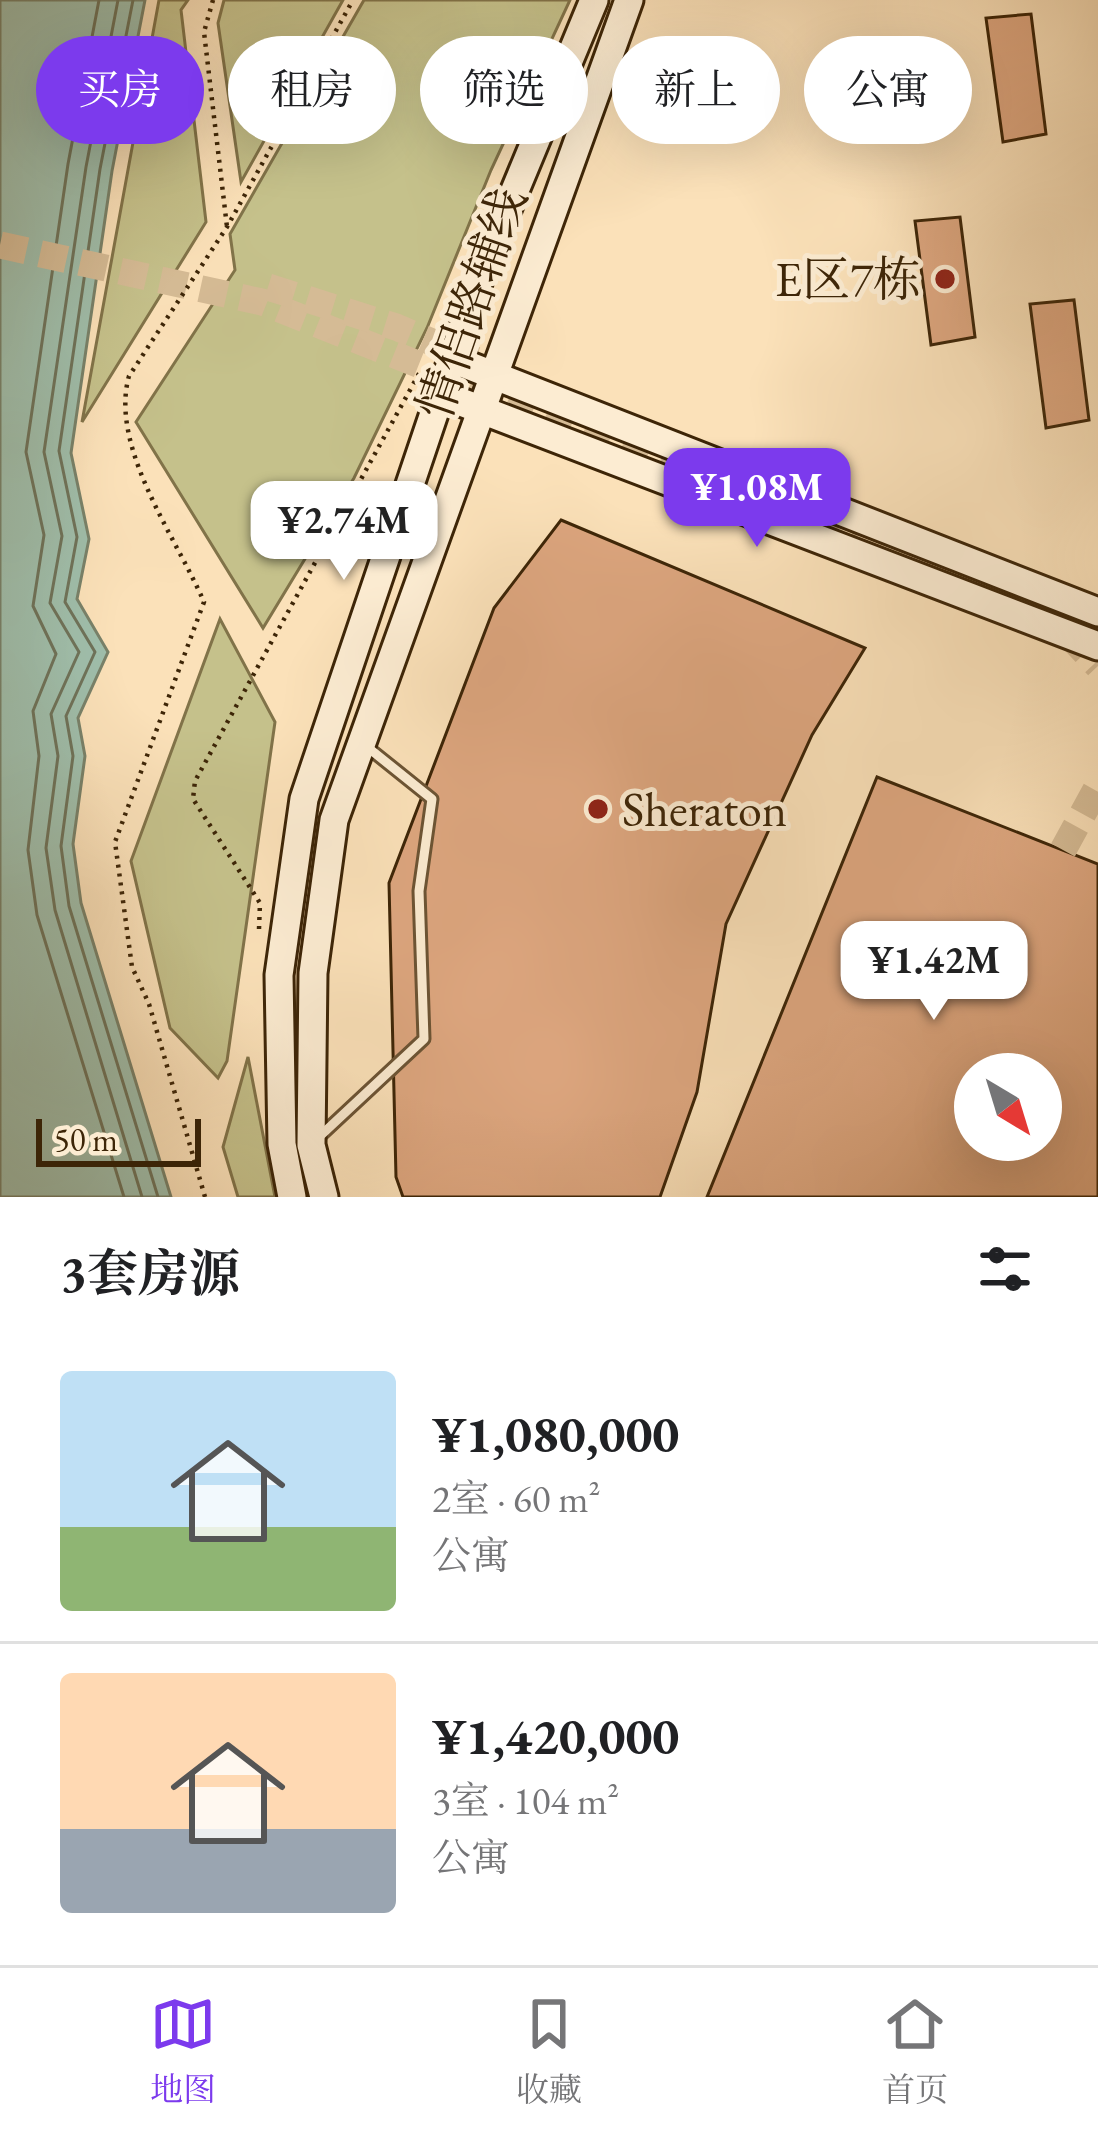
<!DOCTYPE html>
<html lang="zh">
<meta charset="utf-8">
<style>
:root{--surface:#fff;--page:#f2f2f2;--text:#202124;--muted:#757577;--line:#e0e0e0;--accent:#7c3aed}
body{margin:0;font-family:"EB Garamond","Noto Serif SC",serif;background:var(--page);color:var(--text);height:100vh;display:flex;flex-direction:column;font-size:45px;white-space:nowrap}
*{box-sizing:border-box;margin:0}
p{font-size:39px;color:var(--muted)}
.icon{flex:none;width:66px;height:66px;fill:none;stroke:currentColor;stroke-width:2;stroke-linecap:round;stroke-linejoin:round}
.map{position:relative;height:1197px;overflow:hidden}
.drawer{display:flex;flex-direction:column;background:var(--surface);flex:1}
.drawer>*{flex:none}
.top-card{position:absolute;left:36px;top:36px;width:1026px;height:108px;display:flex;gap:24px}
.needle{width:78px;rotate:142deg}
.buttons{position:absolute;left:954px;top:1053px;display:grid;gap:24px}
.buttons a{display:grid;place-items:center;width:108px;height:108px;border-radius:50%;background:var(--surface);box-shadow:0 12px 48px #0002;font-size:60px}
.scale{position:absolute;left:36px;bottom:30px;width:165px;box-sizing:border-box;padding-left:12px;border:6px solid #3d2507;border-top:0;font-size:33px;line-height:42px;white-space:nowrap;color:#3d2507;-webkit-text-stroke:9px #fcecd2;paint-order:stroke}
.price{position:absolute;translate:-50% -102px;padding:0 27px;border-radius:24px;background:#fff;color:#222;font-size:39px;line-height:78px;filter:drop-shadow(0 3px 6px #0008)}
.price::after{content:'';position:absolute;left:50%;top:72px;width:36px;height:27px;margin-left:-18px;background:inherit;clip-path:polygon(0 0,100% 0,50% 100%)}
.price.active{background:var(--accent);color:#fff}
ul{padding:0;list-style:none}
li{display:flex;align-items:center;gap:36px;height:300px;padding:0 60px}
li+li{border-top:3px solid var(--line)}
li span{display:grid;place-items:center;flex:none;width:336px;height:240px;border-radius:12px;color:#555}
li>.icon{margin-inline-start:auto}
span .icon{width:144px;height:144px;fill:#fffc;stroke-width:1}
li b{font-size:51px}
h2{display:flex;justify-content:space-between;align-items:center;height:144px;padding:0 60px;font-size:51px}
.tag{padding:0 42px;border-radius:54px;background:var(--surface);box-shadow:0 12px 48px #0002;font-size:42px;line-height:108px}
.tag.active{background:var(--accent);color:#fff}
.menu{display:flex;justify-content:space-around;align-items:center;height:168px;border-top:3px solid var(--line);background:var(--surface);font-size:33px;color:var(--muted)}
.menu a{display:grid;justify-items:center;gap:6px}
.menu .active{color:var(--accent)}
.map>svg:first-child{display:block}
.green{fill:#c5c18b;stroke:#817349;stroke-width:3}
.water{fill:#9fbeab;stroke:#788169;stroke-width:3}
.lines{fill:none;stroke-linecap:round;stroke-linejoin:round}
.shore{stroke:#6e7259;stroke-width:3}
.building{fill:#dda67f;stroke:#3d2507;stroke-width:3;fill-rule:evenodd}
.secondary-tunnel{stroke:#d5bb95;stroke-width:27;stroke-dasharray:27 14;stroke-linecap:butt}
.service-casing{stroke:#6c5434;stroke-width:15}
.secondary-casing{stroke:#3d2507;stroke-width:33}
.path{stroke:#3d2507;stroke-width:4.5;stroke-dasharray:3 6;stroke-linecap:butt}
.service{stroke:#fcecd2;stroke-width:9}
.secondary{stroke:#fcecd2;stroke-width:27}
.poi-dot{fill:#8f2418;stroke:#fcecd2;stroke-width:4.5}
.labels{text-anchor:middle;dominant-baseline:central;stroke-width:10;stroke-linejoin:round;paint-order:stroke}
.poi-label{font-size:48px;fill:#3d2507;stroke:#fcecd2;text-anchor:end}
.street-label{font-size:48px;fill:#3d2507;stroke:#fcecd2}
</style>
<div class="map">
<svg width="1098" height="1197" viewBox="0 0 1098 1197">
<rect width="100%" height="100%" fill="#fbe1b9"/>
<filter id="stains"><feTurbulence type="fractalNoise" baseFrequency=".00167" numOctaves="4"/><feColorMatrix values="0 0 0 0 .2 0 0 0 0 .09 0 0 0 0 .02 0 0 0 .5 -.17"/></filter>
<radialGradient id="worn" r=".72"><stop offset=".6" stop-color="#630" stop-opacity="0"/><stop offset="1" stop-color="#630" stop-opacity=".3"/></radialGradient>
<g class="green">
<path d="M159,0H188L181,10L206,222L82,422Z"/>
<path d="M224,0H343L241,182L218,23Z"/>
<path d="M364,0H570L491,170L427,328L354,478L263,628L136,422L235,270L230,234Z"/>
<path d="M220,619L275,722L227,1061L218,1078L170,1028L131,861Z"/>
<path d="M248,1057L275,1197H238L223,1147Z"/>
</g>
<path class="water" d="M0,0H145L112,171L71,453L89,539L77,599L108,652L78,718L85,756L73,844L81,903L171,1197H0Z"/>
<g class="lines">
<g class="shore">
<path d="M99,0L68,164L26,452L44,535L33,606L56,654L33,711L39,756L28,850L37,915L124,1197"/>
<path d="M118,0L86,167L44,452L62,536L50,603L79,652L51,714L58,756L46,848L55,910L142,1197"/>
<path d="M133,0L100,169L59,451L77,537L65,602L95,652L66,716L73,756L61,846L69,906L158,1197"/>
</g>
</g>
<g class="building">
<path d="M1031,14L1046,134L1003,142L986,18Z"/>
<path d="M960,217L975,337L931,345L915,221Z"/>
<path d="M1074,300L1089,420L1046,428L1030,304Z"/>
<path d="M561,520L865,648L812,735L726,924L697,1092L660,1197H403L396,1177L389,883L494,608Z"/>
<path d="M877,777L1098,864V1197H707ZM975,1074H1041V1140H975Z"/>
</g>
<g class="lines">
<g class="secondary-tunnel">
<path d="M0,245L262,302L856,539"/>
<path d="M268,287L396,327L475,360"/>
<path d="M1067,633L1098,666"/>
<path d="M1063,850L1098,786"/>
</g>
<defs>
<path id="service" d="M319,1137L424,1039L419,891L432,799L366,746"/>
<g id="secondary">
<path d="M452,359L1098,612"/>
<path d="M440,394L1098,646"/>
<path d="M292,1197L282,1144L279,975L304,799L484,265L594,0"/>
<path d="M324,1197L311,1145L313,973L334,820L629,0"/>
</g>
</defs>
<use href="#service" class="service-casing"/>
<use href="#secondary" class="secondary-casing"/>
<g class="path">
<path d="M213,0L204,32L227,227"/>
<path d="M259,929L260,903L193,799L195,781L421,370"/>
<path d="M205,1197L149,1004L132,967L115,842L204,602C176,537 109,447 129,376L227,227L353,0"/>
</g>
<use href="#service" class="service"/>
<use href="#secondary" class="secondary"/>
</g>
<g class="poi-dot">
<circle cx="945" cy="279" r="12"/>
<circle cx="598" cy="809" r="12"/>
</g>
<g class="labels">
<g class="poi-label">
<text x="921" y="279">E区7栋</text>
<text x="622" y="809" text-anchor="start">Sheraton</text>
</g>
<g class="street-label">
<text transform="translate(471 303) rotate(-71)">情侣路辅线</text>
</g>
</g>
<rect width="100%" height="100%" filter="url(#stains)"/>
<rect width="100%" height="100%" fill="url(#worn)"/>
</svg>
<div class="buttons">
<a><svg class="needle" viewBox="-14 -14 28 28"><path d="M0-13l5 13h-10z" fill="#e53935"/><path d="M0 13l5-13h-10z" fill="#757577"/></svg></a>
</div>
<div class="scale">50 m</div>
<b class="price active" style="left:757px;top:550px">¥1.08M</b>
<b class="price" style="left:344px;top:583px">¥2.74M</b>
<b class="price" style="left:934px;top:1023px">¥1.42M</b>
<div class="top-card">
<a class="tag active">买房</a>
<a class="tag">租房</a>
<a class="tag">筛选</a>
<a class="tag">新上</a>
<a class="tag">公寓</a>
</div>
</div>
<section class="drawer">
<h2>3套房源<svg class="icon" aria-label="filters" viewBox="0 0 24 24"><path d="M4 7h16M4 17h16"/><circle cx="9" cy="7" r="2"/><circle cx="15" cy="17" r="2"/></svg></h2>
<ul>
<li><span style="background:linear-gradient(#bfe0f5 65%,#8fb573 0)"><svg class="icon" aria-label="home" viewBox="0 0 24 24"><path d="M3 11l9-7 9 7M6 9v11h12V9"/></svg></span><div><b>¥1,080,000</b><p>2室 · 60 m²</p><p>公寓</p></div></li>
<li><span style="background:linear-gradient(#ffd9b3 65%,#9aa5b1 0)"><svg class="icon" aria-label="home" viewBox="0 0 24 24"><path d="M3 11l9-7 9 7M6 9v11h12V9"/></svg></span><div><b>¥1,420,000</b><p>3室 · 104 m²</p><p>公寓</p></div></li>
</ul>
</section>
<nav class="menu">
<a class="active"><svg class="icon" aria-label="map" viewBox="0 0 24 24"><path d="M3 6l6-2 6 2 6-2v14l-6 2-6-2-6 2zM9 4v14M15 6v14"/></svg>地图</a>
<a><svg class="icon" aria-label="saved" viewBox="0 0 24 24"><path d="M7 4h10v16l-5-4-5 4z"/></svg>收藏</a>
<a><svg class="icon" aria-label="home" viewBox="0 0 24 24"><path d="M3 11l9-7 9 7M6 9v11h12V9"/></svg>首页</a>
</nav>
